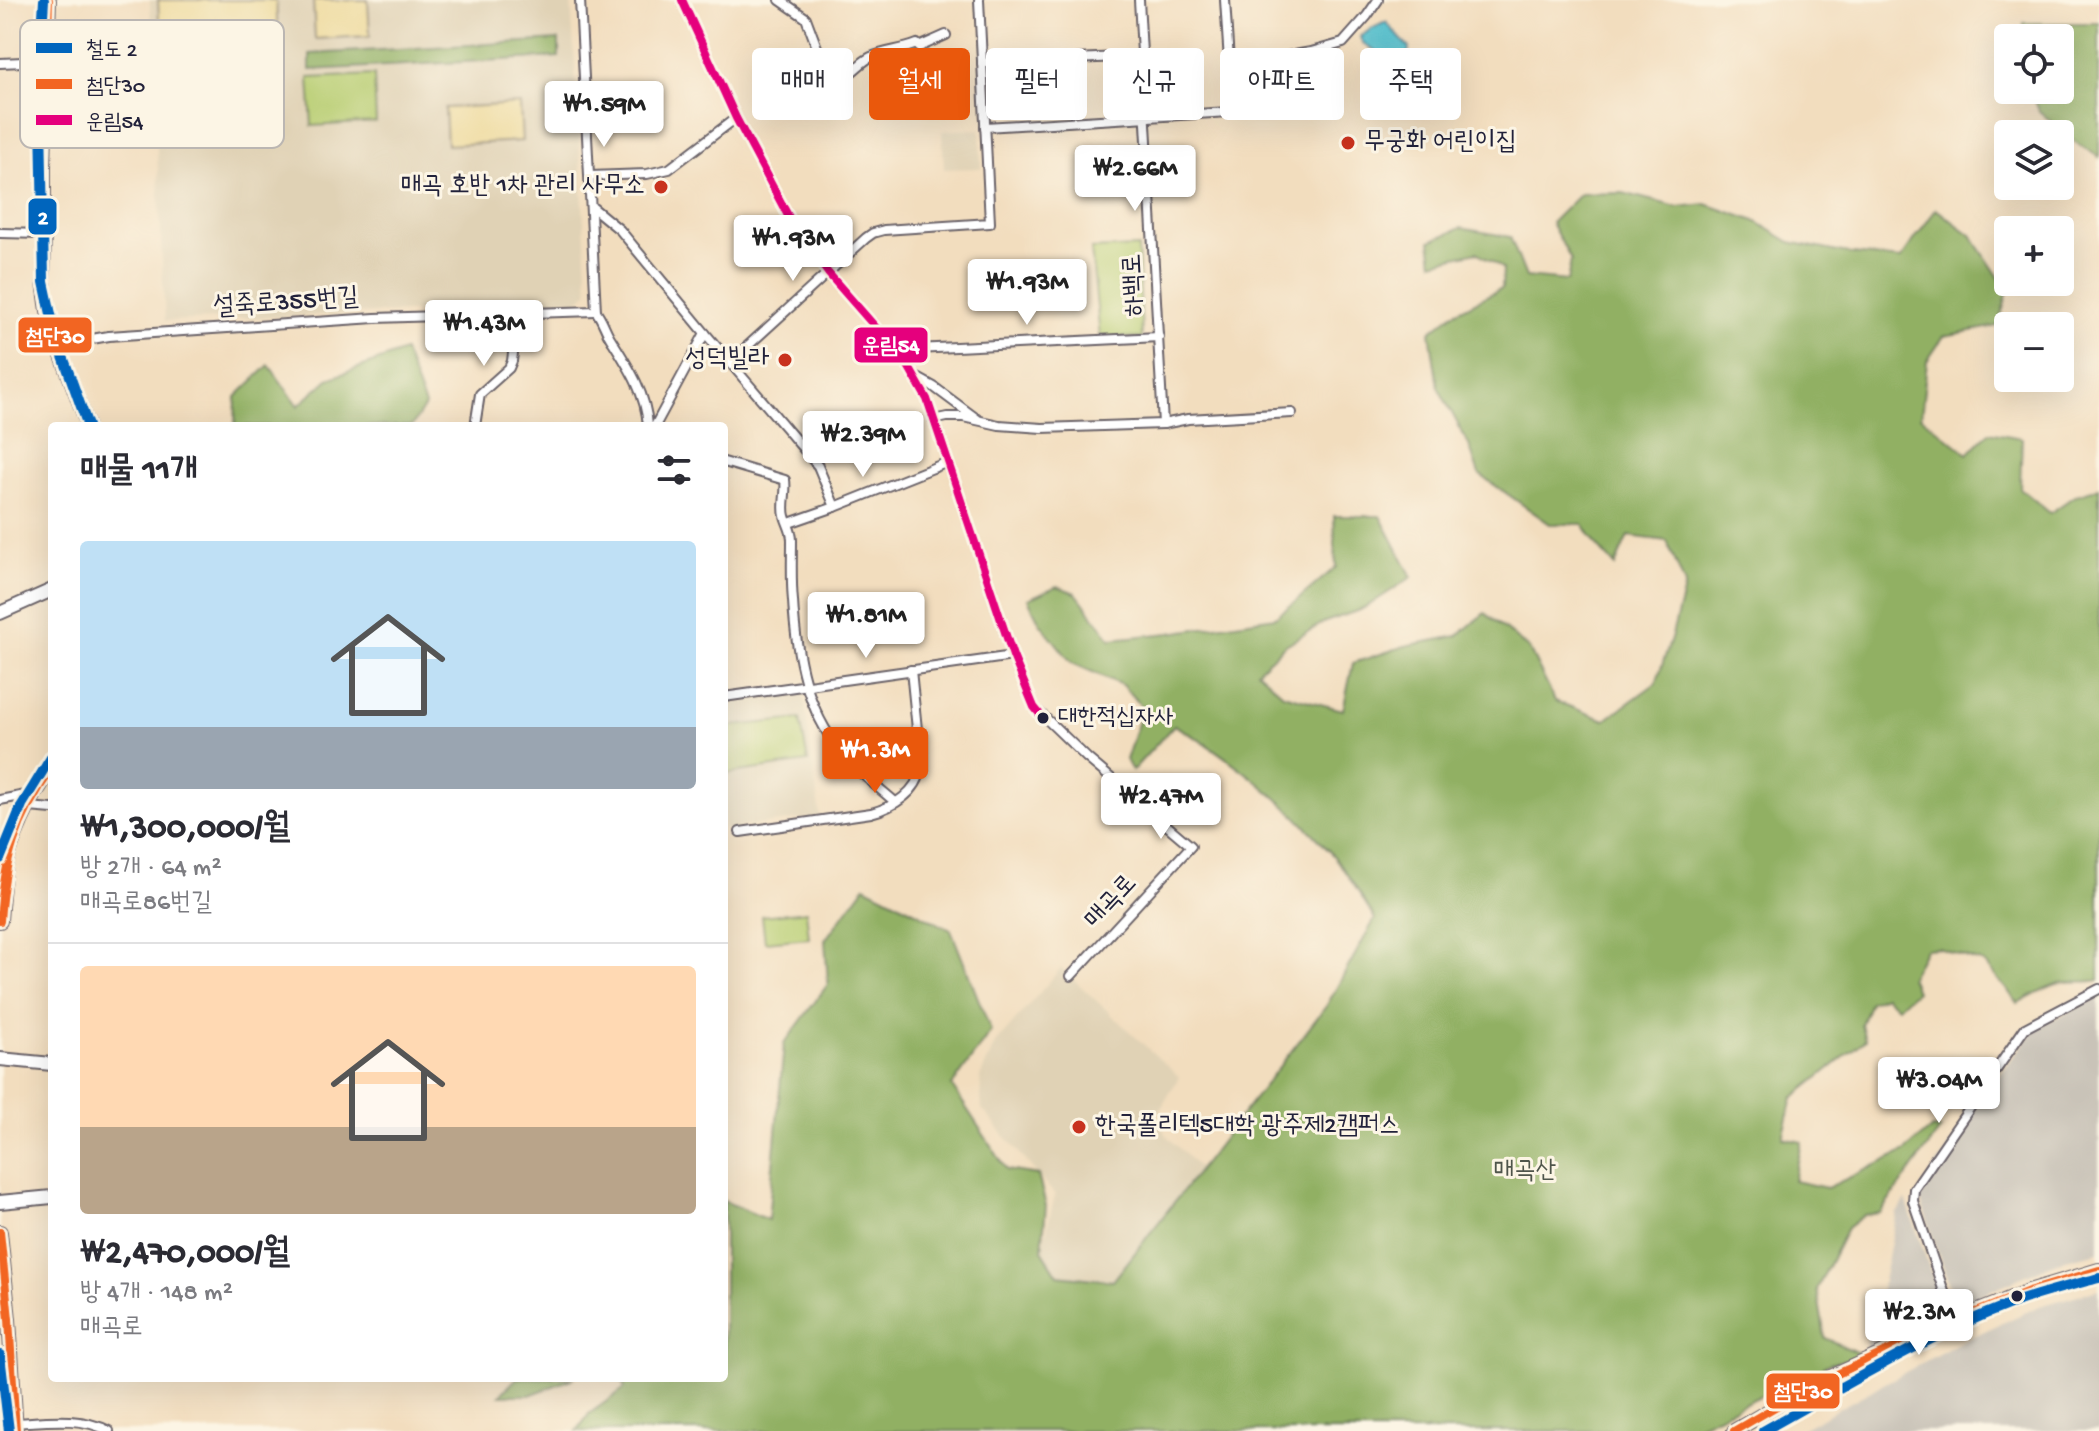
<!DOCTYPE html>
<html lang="ko">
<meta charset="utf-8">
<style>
:root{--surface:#fff;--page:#f2f2f3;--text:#2b2b33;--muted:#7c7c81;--line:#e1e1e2;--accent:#ea580c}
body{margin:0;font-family:"Gochi Hand","Poor Story",sans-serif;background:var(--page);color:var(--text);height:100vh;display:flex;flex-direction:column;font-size:30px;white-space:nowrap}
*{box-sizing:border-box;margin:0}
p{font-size:26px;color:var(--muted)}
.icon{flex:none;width:44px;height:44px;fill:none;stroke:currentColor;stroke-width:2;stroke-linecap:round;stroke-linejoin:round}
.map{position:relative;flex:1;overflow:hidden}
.side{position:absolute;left:48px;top:422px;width:680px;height:960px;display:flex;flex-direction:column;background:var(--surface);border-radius:8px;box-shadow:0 8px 32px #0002}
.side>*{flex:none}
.hud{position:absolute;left:752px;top:48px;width:760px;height:72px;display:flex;gap:16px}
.fabs{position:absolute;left:1994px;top:24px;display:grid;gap:16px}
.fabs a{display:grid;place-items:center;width:80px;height:80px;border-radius:8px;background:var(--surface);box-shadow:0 8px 32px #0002;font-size:40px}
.price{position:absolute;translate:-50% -68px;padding:0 18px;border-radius:8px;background:#fff;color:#222;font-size:26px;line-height:52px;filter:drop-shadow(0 2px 4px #0008)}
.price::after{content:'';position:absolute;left:50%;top:48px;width:24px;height:18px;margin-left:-12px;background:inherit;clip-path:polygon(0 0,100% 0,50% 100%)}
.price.on{background:var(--accent);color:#fff}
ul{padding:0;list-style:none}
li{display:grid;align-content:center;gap:16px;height:424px;padding:0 32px}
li+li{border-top:2px solid var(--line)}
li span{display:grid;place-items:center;height:248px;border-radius:8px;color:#555}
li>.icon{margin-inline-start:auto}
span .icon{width:144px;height:144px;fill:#fffc;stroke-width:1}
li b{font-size:34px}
h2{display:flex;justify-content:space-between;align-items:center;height:96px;padding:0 32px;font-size:34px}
.pill{padding:0 28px;border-radius:8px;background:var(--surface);box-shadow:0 8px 32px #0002;font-size:28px;line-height:72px}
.pill.on{background:var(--accent);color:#fff}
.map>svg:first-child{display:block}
.built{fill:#e0d2b5}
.industrial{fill:#c9c3b8}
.green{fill:#b7cd71;stroke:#6c7856;stroke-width:2}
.forest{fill:#91b063;stroke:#5a694f;stroke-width:2}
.sand{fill:#eeda9e;stroke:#887e6c;stroke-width:2}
.water{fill:#52becc;stroke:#3a7084;stroke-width:2}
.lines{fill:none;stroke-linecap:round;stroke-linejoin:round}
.street-casing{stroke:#6b6369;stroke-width:12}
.secondary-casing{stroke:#6b6369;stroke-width:16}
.street{stroke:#fff;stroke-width:8}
.secondary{stroke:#fff;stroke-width:12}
.bus-1-casing{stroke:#fcf5e5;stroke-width:14}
.bus-2-casing{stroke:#fcf5e5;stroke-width:14}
.bus-1{stroke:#f26522;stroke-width:8}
.bus-2{stroke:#e5007d;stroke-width:8}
.rail-1-casing{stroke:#fcf5e5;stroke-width:16}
.rail-1{stroke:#0065bd;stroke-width:10}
.poi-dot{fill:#c8321e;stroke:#fcf5e5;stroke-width:3}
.bus-dot{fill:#22223b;stroke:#fcf5e5;stroke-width:3}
.labels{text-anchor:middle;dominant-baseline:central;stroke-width:6;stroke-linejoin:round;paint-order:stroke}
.bus-label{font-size:24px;fill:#22223b;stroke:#fcf5e5;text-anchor:start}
.poi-label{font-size:26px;fill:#22223b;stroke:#fcf5e5;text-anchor:start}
.street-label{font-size:26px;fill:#22223b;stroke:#fcf5e5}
.park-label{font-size:26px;fill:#4f554b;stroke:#fcf5e5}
.key{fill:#fcf5e5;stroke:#bbb6b2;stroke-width:2}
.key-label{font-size:22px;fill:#22223b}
.line-badge{stroke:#fcf5e5;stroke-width:3}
.badge-label{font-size:22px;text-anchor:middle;font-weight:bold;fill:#fff}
</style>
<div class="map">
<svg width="2099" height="1431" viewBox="0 0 2099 1431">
<rect width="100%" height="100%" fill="#fcf5e5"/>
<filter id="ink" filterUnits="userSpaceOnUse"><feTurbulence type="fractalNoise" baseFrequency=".0125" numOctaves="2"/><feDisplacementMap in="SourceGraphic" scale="16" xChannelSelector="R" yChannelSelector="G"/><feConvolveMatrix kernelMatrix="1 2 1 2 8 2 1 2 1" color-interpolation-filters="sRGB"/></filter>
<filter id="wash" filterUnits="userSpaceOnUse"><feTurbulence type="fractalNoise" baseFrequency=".006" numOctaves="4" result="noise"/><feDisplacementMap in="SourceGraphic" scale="32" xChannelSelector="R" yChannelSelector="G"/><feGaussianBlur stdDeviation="1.8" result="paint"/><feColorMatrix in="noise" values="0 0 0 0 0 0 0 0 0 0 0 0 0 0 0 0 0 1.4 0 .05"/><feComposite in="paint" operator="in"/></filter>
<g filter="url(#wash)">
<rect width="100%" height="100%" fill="#f2ddbe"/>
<g class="built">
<path d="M150,0H571L588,292L572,306L165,321Z"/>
<path d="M980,129L981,168L944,169L942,131Z"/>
<path d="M803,693L820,817L724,829V704Z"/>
<path d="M1061,968L1179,1077L1156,1117L1168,1137L1200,1169L1114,1281L1058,1275L1042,1250L1055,1195L982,1109L980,1077L995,1044Z"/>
</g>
<g class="industrial">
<path d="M2099,997V1252L2057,1262L1956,1305L1920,1199L1919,1191L1971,1114L2035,1028Z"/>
<path d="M1906,1200L1932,1276L1941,1312L1863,1355L1879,1301L1897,1213Z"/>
<path d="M2099,1289V1431H1798L1962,1341L2040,1306Z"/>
</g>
<g class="green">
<path d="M374,75L376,122L312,126L309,78Z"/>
<path d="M1138,247L1142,338L1100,337L1091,249Z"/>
<path d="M800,719L808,762L724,774V727Z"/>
<path d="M806,911L809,938L765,942L762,916Z"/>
</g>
<g class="forest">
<path d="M2024,23H2099V157L2075,142L2039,111L2031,90H2060V38H2022Z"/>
<path d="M559,40V57L310,70V54Z"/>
<path d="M1623,193L1677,207L1706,204L1755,221L1790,242L1843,253L1901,259L1936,209L1971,235L2008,291L1998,326L1944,336L1927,361L1921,417L1968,454L1989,432L2022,438L2020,488L2050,513L2076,495L2099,488V980C2087,983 2073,980 2060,983C2045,987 2031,996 2018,1003L1984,963L1938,948L1925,949L1910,977L1916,991L1897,1007L1885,996L1870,1002L1861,1024L1865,1040L1793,1098L1783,1138L1802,1142L1794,1181L1827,1188L1904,1152L1932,1128L1941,1129L1880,1213L1864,1215L1847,1228L1817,1289L1825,1338L1863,1355L1829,1364L1685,1431H577L589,1414L625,1388L620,1378H724V1201L768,1220L784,1044L828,984L825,940L865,886L951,930L991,1031L952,1086L1007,1170L1038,1175L1046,1206L1042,1250L1058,1275L1113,1281L1327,1005L1375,919C1362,897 1347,872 1331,853C1288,804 1231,756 1174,725L1132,771L1126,760L1143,708L1122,685L1072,663L1040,623L1028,599L1057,586L1076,593L1111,639L1170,633L1275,617L1294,603L1336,567L1334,516H1380L1412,577L1363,609L1325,622L1284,646L1257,671L1283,694L1343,710L1353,663L1405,646L1457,636L1485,613L1529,649L1555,701L1605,720L1656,683L1671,639L1685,585L1667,541L1628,536L1615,566L1597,546L1583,524H1550L1479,474L1469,445L1438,387L1430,332L1455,312L1502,288L1503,269L1477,252L1433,262L1430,241L1461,228L1510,237L1526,277L1567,281L1571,260L1551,223L1580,194Z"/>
<path d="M404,351L425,406L412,426H235L236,397L269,365L298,406L328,379Z"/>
<path d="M517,1378H574L530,1395H500Z"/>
</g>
<g class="sand">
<path d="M158,0H276L280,66L223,69L222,57L161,60Z"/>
<path d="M313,0H368L370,36L315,39Z"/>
<path d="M520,104L522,141L447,145L445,108Z"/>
</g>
<path class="water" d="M1386,22L1409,48L1407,61L1400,65L1363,43L1360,37L1371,29Z"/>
</g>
<g filter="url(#ink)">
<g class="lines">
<defs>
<g id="street">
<path d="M580,0L596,311C603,320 605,330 611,339C628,366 646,393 648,426"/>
<path d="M682,0L736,118L793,225L828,273L906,362L927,399L1006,637L1034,707L1087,758L1191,846L1071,976"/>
<path d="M780,0L806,18L818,50L842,83"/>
<path d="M1139,0L1163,424"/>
<path d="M0,63L47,61"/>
<path d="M982,63L1142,56"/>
<path d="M1230,66L1311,52L1343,43L1367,16L1378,0"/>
<path d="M838,77C853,76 858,63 871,57C885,51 902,50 917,44L919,47L946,35"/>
<path d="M985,127L1229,112L1232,108L1225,0"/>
<path d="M590,176L647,174L669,169L736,118"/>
<path d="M592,207L620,230L705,333L818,466L835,507"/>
<path d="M0,233L44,234"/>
<path d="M58,345L109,336L375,318L596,311"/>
<path d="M896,350L1159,337"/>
<path d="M730,362L866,238L873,233L884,230L990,223L979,0"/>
<path d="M916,377L934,387L977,419"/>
<path d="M933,420L947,417H963L999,425L1042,428L1163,424L1188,419L1292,413"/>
<path d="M475,426L480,394L509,368L512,361L518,313"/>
<path d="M655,426L705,333"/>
<path d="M724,462L785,480C787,492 782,505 785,516C787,524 792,531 792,540C792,560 791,581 793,601C796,655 806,709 841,752C856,771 877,786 895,802"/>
<path d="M789,523L835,507L948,462"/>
<path d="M724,697L1013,656"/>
<path d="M0,800L36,793"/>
<path d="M29,807L52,809"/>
<path d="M740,832L871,813C894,807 917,792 921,769L911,670"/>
<path d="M1954,1321L1913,1201L1914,1189L2025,1028L2099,989"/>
<path d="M16,1423C48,1421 81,1416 109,1431"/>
</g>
<g id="secondary">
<path d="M49,0L44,167V282L48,311L58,345L88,426"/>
<path d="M0,613L52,590"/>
<path d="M0,921C1,907 2,892 4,877C9,841 30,798 52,769"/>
<path d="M0,1059L52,1064"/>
<path d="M0,1202L52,1197"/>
<path d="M0,1232L9,1319L16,1431"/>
<path d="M1734,1431L1813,1385L1954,1321L2029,1291L2099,1270"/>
</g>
</defs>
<use href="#street" class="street-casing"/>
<use href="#secondary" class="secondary-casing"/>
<use href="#street" class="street"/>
<use href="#secondary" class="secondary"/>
<defs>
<g id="bus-1">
<path d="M49,0L44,167V282L48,311L58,345L88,426"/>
<path d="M0,921C4,860 16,819 52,769"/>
<path d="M0,1232L9,1319L16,1431"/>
<path d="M1734,1431L1813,1385L1954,1321L2029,1291L2099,1270"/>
</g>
<path id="bus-2" d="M682,0L736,118L793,225L828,273L906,362L927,399L1013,656L1034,707L1043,718"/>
</defs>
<use href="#bus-1" class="bus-1-casing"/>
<use href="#bus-2" class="bus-2-casing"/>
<use href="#bus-1" class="bus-1"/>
<use href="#bus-2" class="bus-2"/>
<defs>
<g id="rail-1">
<path d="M44,0L40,64L44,282L56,337L88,426"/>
<path d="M0,859L22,805L52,756"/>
<path d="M0,1355L9,1431"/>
<path d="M1763,1431C1844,1386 1924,1337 2010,1304C2039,1293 2069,1286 2099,1278"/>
</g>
</defs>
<use href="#rail-1" class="rail-1-casing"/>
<use href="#rail-1" class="rail-1"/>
</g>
</g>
<g class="poi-dot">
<circle cx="1348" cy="143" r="8"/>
<circle cx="661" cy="187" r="8"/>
<circle cx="785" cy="360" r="8"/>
<circle cx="1079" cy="1127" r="8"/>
</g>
<g class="bus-dot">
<circle cx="1043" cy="718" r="7"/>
<circle cx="2017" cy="1296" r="7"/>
</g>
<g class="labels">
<g class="bus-label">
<text x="1058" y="718">대한적십자사</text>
</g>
<g class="poi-label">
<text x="1364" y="143">무궁화 어린이집</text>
<text x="645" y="187" text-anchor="end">매곡 호반 1차 관리 사무소</text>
<text x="769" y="360" text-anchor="end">성덕빌라</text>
<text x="1095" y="1127">한국폴리텍5대학 광주제2캠퍼스</text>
</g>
<g class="street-label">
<text transform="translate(1136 285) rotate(-93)">하백로</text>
<text transform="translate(286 304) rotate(-4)">설죽로355번길</text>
<text transform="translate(1112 903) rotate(-47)">매곡로</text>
</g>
<g class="park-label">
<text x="1525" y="1172">매곡산</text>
</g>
</g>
<rect x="20" y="20" width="264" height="128" rx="12" class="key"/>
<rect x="36" y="43" width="36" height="10" fill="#0065bd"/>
<rect x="36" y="79" width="36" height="10" fill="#f26522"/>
<rect x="36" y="115" width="36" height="10" fill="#e5007d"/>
<g class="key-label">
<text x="86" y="56">철도 2</text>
<text x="86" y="92">첨단30</text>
<text x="86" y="128">운림54</text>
</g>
<g class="line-badge">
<rect x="27" y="197" width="31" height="39" rx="8" fill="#0065bd"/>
<rect x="17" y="316" width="76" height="38" rx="8" fill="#f26522"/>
<rect x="853" y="326" width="76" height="38" rx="8" fill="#e5007d"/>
<rect x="1765" y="1372" width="76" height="38" rx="8" fill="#f26522"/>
</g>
<g class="badge-label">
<text x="43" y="224">2</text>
<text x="55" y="343">첨단30</text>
<text x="891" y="352">운림54</text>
<text x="1803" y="1398">첨단30</text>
</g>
</svg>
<div class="fabs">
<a><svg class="icon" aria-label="locate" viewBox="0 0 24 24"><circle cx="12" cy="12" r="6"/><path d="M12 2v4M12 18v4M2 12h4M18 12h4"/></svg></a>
<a><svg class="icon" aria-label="layers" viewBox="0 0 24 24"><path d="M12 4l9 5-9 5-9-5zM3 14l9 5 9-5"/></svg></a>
<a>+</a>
<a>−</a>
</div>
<b class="price" style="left:604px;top:149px">₩1.59M</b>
<b class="price" style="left:1135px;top:213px">₩2.66M</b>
<b class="price" style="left:793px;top:283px">₩1.93M</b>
<b class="price" style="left:1027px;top:327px">₩1.93M</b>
<b class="price" style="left:484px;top:368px">₩1.43M</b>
<b class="price" style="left:863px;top:479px">₩2.39M</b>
<b class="price" style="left:866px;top:660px">₩1.81M</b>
<b class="price on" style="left:875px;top:795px">₩1.3M</b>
<b class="price" style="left:1161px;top:841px">₩2.47M</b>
<b class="price" style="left:1939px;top:1125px">₩3.04M</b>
<b class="price" style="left:1919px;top:1357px">₩2.3M</b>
<div class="hud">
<a class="pill">매매</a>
<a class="pill on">월세</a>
<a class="pill">필터</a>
<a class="pill">신규</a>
<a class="pill">아파트</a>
<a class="pill">주택</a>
</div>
<section class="side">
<h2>매물 11개<svg class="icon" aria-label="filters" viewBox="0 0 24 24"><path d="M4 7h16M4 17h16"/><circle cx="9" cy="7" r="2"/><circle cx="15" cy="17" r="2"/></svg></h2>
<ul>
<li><span style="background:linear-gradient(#bfe0f5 75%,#9aa5b1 0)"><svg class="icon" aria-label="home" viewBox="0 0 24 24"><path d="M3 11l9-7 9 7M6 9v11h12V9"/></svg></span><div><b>₩1,300,000/월</b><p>방 2개 · 64 m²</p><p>매곡로86번길</p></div></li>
<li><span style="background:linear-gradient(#ffd9b3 65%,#b9a48a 0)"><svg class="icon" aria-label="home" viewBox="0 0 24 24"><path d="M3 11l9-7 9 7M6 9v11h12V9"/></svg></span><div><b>₩2,470,000/월</b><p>방 4개 · 148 m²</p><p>매곡로</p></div></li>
</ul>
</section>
</div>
